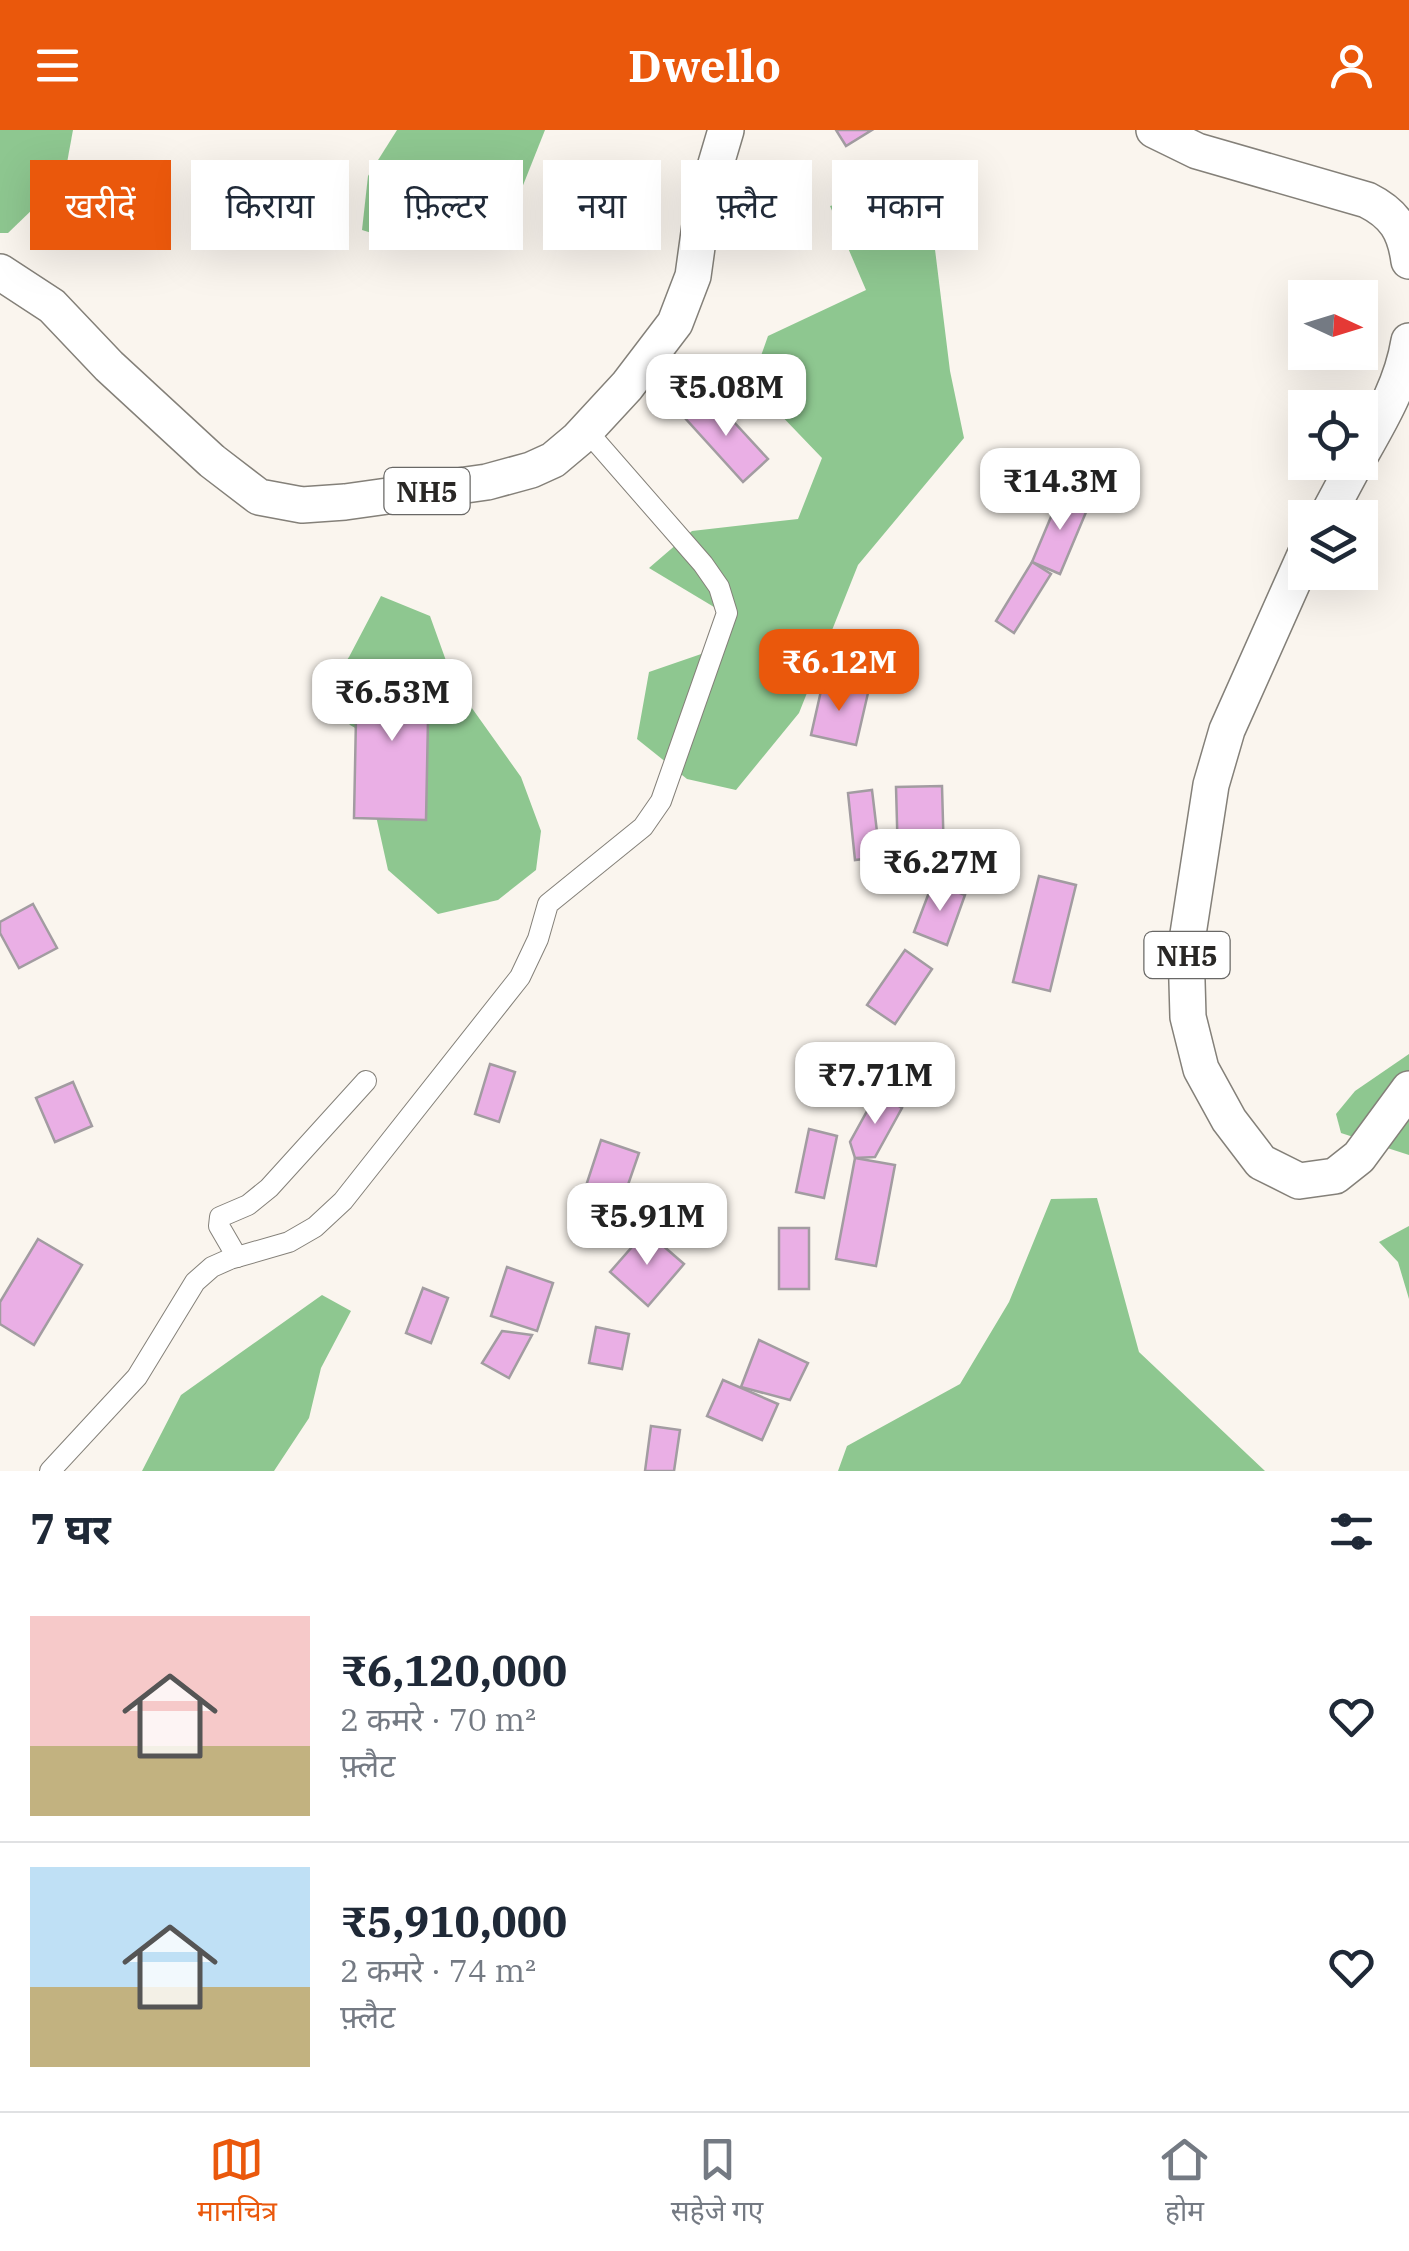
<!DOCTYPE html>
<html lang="hi">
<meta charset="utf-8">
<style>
:root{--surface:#fff;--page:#f6f6f7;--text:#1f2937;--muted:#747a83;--line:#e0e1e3;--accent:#ea580c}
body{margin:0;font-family:"IBM Plex Serif","Noto Sans Devanagari",serif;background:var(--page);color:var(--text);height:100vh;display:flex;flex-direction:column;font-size:38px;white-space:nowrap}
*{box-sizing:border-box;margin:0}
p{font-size:32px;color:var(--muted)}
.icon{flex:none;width:55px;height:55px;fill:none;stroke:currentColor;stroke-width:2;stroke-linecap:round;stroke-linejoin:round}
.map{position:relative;height:1341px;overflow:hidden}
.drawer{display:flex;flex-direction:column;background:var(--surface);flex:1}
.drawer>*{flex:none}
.guide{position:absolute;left:30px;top:30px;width:1350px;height:90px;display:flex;gap:20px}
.needle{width:65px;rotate:94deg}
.tools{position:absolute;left:1288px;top:150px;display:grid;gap:20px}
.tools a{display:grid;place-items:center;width:90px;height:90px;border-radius:0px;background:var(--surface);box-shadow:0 10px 40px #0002;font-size:50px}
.price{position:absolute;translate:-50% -85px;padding:0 22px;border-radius:20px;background:#fff;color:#222;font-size:32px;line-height:65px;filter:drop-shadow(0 2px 5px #0008)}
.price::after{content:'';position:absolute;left:50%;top:60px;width:30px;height:22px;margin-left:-15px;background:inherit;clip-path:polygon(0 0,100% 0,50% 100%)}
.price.selected{background:var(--accent);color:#fff}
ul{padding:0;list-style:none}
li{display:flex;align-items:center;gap:30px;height:250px;padding:0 30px}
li+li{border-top:2px solid var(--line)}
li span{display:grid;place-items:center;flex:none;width:280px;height:200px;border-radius:0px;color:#555}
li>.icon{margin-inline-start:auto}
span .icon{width:120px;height:120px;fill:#fffc;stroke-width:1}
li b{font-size:42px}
h2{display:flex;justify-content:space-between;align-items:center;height:120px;padding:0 30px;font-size:42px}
.tag{padding:0 35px;border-radius:0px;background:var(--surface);box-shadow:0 10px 40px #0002;font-size:35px;line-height:90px}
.tag.selected{background:var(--accent);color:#fff}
header{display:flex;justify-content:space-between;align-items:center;height:130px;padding:0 30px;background:var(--accent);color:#fff;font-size:45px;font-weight:800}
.tabs{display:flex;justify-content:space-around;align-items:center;height:140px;border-top:2px solid var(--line);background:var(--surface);font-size:28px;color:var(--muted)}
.tabs a{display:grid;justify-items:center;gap:5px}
.tabs .selected{color:var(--accent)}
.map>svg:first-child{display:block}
.forest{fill:#8ec790}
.building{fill:#eaafe5;stroke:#a29ca1;stroke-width:2.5}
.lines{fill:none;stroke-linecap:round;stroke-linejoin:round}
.minor-casing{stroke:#848079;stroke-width:22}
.trunk-casing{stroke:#848079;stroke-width:38}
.minor{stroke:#fff;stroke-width:20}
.trunk{stroke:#fff;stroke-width:35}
.labels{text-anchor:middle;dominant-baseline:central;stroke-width:9;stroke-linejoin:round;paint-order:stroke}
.shield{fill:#fff;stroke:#696866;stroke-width:2.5}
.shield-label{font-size:28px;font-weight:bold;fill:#292725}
</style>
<header><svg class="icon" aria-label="menu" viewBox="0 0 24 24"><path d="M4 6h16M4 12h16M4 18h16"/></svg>Dwello<svg class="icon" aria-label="person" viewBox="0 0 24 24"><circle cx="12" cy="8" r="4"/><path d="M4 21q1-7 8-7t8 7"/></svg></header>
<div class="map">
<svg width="1409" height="1341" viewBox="0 0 1409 1341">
<rect width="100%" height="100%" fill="#faf5ee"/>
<g class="forest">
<path d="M0,0H73L64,49L8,103H0Z"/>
<path d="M397,0H545L516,73L424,119L362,100L368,46Z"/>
<path d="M898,59L931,87L950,241L964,308L858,435L799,583L736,660L687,649L637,609L649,542L707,522L719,480L649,438L692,401L798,389L822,328L751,254L768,206L866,160L830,76Z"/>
<path d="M381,466L430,486L454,553L521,647L541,701L536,740L498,770L438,784L388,740L376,686L391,618L350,595L322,564L349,527Z"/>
<path d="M1409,924V1025L1341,1003L1336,984L1355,961Z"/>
<path d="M1097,1068L1139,1222L1265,1341H838L847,1316L960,1254L1009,1172L1051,1069Z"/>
<path d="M1409,1096V1169L1398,1132L1379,1112Z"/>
<path d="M322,1165L351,1181L321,1238L309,1288L274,1341H142L181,1265Z"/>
</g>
<g class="building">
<path d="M836,0H872L846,16Z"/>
<path d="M709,265L768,329L743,352L685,288Z"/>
<path d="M1061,363L1089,375L1060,444L1032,432Z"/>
<path d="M1032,432L1051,444L1014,503L996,491Z"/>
<path d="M357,538L429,539L426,690L354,688Z"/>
<path d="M823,552L868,563L856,615L811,605Z"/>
<path d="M942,656L944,727L898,729L896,657Z"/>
<path d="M872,660L880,727L855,730L848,663Z"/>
<path d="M1039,746L1076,755L1050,861L1013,852Z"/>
<path d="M933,752L965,765L947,815L914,802Z"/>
<path d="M33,774L57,818L19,838L0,803V792Z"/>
<path d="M905,820L932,839L895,894L867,875Z"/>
<path d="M490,934L515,942L499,992L475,984Z"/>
<path d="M73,952L92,996L55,1012L36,968Z"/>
<path d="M877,963L902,978L875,1027L855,1028L850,1012Z"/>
<path d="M809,999L837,1006L824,1068L796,1062Z"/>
<path d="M601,1010L639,1023L620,1078L583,1065Z"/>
<path d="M855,1028L895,1035L876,1136L836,1129Z"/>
<rect x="779" y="1098" width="30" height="61"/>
<path d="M646,1101L684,1134L648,1176L610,1142Z"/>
<path d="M38,1109L82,1135L34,1215L0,1194V1172Z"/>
<path d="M507,1137L553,1153L537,1201L491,1186Z"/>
<path d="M423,1158L448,1168L431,1213L406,1203Z"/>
<path d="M596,1197L629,1204L622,1239L589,1233Z"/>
<path d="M502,1201L532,1205L509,1248L482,1233Z"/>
<path d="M759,1210L808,1233L790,1270L741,1257Z"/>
<path d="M723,1250L778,1274L762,1310L707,1286Z"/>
<path d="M651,1296L680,1300L674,1341H645Z"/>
</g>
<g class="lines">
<defs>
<g id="minor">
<path d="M237,1127L219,1096L220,1087L248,1075L269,1058L366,951"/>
<path d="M50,1341L137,1247L195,1152L212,1137L230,1129L289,1112L315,1097L343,1071L520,847L538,809L548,774L643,697L661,671L727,483L719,457L703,434L586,300"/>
</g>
<g id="trunk">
<path d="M1154,0L1197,21L1367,70C1395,84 1405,101 1409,131"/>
<path d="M0,142L52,176L109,236L212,331L259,367L302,375L345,372L487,352L531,340L553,330L578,309L627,256L675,193L693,146L702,81L726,0"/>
<path d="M1360,326C1381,289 1402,254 1409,211"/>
<path d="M1326,388L1356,332"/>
<path d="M1305,425L1227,600L1211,655L1186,817L1188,887L1201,939L1229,990L1261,1032L1299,1051L1335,1046L1359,1027L1409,959"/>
</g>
</defs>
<use href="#minor" class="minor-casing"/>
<use href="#trunk" class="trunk-casing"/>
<use href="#minor" class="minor"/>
<use href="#trunk" class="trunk"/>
</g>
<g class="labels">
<g class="shield">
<rect x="384.5" y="338" width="85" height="46" rx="8"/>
<rect x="1144.5" y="802" width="85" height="46" rx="8"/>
</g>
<g class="shield-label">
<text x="427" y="361">NH5</text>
<text x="1187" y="825">NH5</text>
</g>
</g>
</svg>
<div class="tools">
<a><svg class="needle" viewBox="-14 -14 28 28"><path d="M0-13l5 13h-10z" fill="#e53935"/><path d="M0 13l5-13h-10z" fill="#747a83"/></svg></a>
<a><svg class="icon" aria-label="locate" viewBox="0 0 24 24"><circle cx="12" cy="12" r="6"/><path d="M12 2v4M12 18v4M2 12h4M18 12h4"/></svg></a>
<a><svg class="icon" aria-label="layers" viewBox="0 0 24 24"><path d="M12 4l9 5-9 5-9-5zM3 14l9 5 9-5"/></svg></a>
</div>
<b class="price" style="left:726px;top:309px">₹5.08M</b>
<b class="price" style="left:1060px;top:403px">₹14.3M</b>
<b class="price selected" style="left:839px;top:584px">₹6.12M</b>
<b class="price" style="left:392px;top:614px">₹6.53M</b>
<b class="price" style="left:940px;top:784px">₹6.27M</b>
<b class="price" style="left:875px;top:997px">₹7.71M</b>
<b class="price" style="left:647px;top:1138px">₹5.91M</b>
<div class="guide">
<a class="tag selected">खरीदें</a>
<a class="tag">किराया</a>
<a class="tag">फ़िल्टर</a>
<a class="tag">नया</a>
<a class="tag">फ़्लैट</a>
<a class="tag">मकान</a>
</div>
</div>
<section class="drawer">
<h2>7 घर<svg class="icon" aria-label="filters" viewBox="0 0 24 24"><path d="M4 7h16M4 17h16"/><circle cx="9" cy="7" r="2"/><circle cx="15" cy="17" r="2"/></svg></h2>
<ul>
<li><span style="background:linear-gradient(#f6c9c9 65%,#c2b280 0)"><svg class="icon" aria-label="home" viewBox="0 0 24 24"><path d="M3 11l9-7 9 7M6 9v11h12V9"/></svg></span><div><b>₹6,120,000</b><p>2 कमरे · 70 m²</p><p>फ़्लैट</p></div><svg class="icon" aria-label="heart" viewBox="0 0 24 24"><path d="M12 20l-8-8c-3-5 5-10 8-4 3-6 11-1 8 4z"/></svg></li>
<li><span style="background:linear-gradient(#bfe0f5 60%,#c2b280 0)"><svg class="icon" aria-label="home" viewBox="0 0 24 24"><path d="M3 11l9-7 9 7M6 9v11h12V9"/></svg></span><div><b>₹5,910,000</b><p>2 कमरे · 74 m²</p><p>फ़्लैट</p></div><svg class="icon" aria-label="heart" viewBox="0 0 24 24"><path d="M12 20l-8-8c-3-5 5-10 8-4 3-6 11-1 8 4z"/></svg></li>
</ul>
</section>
<nav class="tabs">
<a class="selected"><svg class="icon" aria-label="map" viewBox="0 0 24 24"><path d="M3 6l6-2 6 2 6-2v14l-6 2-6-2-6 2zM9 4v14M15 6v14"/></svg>मानचित्र</a>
<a><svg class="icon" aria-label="saved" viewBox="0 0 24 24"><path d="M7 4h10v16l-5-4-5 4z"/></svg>सहेजे गए</a>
<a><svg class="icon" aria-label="home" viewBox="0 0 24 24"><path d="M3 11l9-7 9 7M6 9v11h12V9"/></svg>होम</a>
</nav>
